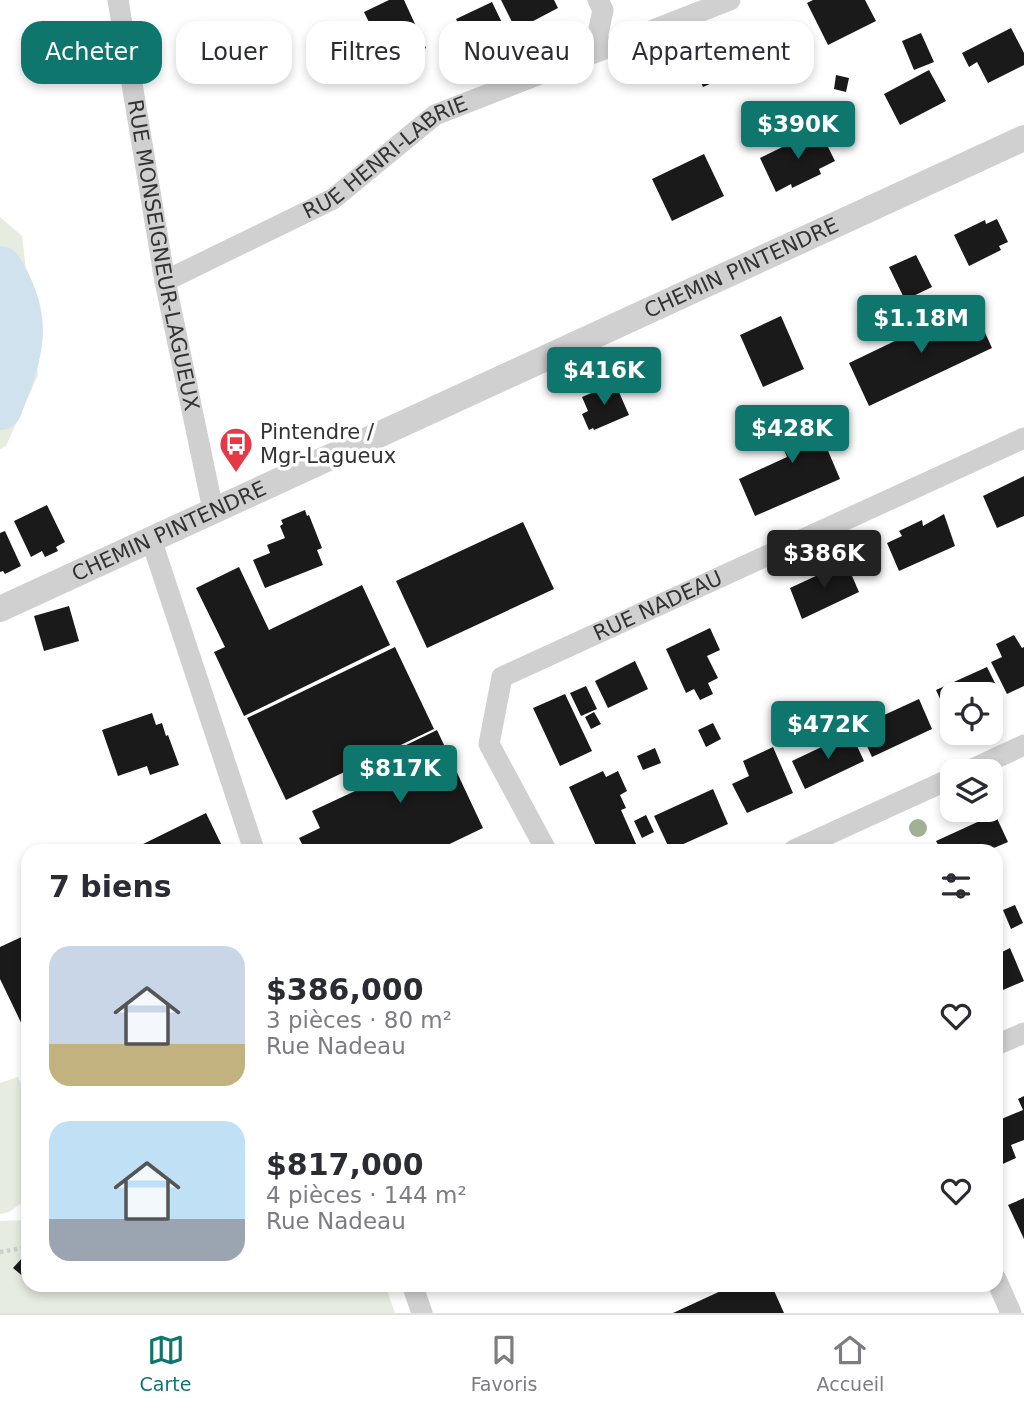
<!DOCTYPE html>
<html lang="fr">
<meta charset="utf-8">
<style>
:root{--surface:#fff;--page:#f2f2f3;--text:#2b2b33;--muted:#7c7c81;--line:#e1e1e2;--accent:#0f766e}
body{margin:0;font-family:"DejaVu Sans",sans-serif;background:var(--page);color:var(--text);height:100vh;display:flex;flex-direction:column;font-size:26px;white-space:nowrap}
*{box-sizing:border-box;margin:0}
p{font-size:23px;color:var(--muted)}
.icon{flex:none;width:38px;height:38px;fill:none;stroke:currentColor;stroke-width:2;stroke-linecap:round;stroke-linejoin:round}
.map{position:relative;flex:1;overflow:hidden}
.drawer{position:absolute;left:21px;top:844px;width:982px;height:448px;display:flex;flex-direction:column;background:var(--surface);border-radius:21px;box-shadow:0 4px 10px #0003}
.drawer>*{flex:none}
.banner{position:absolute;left:21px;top:21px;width:984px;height:63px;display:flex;gap:14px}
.buttons{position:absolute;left:940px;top:682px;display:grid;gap:14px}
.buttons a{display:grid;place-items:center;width:63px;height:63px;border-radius:14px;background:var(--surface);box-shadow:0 4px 10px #0003;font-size:35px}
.price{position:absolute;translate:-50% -60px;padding:0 16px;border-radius:7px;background:var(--accent);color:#fff;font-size:23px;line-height:46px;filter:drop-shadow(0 2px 4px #0008)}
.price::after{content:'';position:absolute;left:50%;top:42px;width:21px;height:16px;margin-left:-10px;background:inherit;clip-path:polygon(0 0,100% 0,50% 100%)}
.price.active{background:#222;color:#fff}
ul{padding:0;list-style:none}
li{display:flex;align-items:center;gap:21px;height:175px;padding:0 28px}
li span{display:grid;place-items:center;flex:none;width:196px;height:140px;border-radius:21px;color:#555}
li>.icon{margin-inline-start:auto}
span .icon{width:84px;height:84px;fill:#fffc;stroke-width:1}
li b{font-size:30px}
h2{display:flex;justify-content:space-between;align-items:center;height:84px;padding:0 28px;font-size:30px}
.pill{padding:0 24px;border-radius:21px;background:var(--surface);box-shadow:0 4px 10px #0003;font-size:24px;line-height:63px}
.pill.active{background:var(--accent);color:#fff}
.tab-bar{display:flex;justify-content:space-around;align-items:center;height:98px;border-top:2px solid var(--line);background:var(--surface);font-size:19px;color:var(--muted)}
.tab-bar a{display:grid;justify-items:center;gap:4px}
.tab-bar .active{color:var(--accent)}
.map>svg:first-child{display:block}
.green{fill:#e6ecdf}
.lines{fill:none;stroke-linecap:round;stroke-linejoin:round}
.river{stroke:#cfe2ee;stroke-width:44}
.building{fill:#1a1a1a}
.path{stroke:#cdcdcd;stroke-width:4.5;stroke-dasharray:3.5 3.5;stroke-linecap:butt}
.minor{stroke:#d0d0d0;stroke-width:21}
.tertiary{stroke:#d0d0d0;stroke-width:26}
.tree{fill:#a2b095}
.labels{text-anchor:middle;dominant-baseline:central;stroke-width:7;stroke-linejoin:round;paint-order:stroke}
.street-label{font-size:21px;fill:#333;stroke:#fff}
.poi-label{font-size:21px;fill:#333;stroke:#fff;text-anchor:start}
</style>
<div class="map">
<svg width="1024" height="1313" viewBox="0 0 1024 1313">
<rect width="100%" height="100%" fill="#fff"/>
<g class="green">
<path d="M0,217L22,236L38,375L6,446L0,449Z"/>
<path d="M18,1077C35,1113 28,1173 28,1213L23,1214L20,1204L9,1212L0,1214V1083Z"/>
<path d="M28,1220V1284L385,1285L395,1313H0V1221Z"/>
</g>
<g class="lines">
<path class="river" d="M0,268C34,321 21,354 0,408"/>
</g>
<g class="building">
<path d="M389,0H404L426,48L409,56L417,73L398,82L364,12Z"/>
<path d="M501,0H554L558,8L516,30Z"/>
<path d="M813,0H865L876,21L828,45L807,3Z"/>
<path d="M492,2L506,31L482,42L484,46L473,51L471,48L463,51L454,30L460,27L456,19Z"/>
<path d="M765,26L777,54L703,87L691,58Z"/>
<path d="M1011,28L1024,53V65L988,83L977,62L969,67L962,53Z"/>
<path d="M921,33L934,62L914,70L902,41Z"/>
<path d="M929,70L946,101L900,125L884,94Z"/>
<path d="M836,75L849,78L846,92L834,89Z"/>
<path d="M819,129L835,161L819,169L821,174L792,188L791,184L776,192L760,158Z"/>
<path d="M704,154L724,196L672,221L652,179Z"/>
<path d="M997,219L1008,242L999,246L1001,250L969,266L954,235L985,220L986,224Z"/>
<path d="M916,255L932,287L905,300L889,267Z"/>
<path d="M972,304L992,348L869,406L849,363Z"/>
<path d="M781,316L804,369L763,387L740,335Z"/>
<path d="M615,383L629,415L594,430L593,428L589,430L582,414L588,411L582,397Z"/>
<path d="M809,406L840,479L755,516L739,479L787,457L772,422Z"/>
<path d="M1024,476V516L997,528L983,496Z"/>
<path d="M47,505L65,542L56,547L58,551L45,557L42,551L31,557L14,521Z"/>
<path d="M305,510L307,516L309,515L322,548L317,550L323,565L265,588L253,560L270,553L267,545L285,538L280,526L283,524L281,520Z"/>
<path d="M944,514L955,546L899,571L887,543L902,536L899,531L922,520L923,526Z"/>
<path d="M523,522L554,589L427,648L396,581Z"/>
<path d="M5,531L21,566L5,574L3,571L0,572V533Z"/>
<path d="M846,562L859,592L802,619L790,588Z"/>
<path d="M239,567L269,630L362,585L390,645L244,716L214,652L225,647L196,588Z"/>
<path d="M69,606L79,641L44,651L34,616Z"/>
<path d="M710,628L720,650L707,656L718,678L708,683L713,694L700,700L694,689L686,693L666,649Z"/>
<path d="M1014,635L1022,648L1024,647V686L1007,694L991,662L1002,657L996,644Z"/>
<path d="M395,647L434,729L286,800L247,718Z"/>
<path d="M635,661L648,689L608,708L595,681Z"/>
<path d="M987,667L1002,697L990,703V695H952V725L936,690Z"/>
<path d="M586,686L597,709L581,716L570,693Z"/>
<path d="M565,694L592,751L560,766L533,708Z"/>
<path d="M919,699L932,729L872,757L858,727Z"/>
<path d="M594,712L601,724L591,729L585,717Z"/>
<path d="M152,713L156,725L162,723L166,736L168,735L179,765L150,775L147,766L118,776L102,730Z"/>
<path d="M713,723L721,739L706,747L698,730Z"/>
<path d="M437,730L483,828L437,850H305L299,838L320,828L312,811L368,785L359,768Z"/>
<path d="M851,733L864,761L805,789L792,761Z"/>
<path d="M773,747L793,793L747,813L732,784L749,776L743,761Z"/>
<path d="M655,748L661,763L643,770L637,756Z"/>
<path d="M603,771L606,777L618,771L627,791L620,795L626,808L621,810L637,846L627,850H598L569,787Z"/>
<path d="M713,789L728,824L670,850L654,816Z"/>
<path d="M206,813L224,850H131Z"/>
<path d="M995,814L1008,842L989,850H941L936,841Z"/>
<path d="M646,815L654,832L642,838L634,821Z"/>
<path d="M1015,905L1023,923L1011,929L1003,910Z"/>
<path d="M28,934V1037L0,979V947Z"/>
<path d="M1010,948L1024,981L996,993V955Z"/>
<path d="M1024,1096V1140L1011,1145L1016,1158L996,1167V1112L999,1120L1023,1110L1018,1099Z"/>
<path d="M1024,1198V1239L1008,1205Z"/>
<path d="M24,1256L28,1259V1275L25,1278L13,1268Z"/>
<path d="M736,1284H771L784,1313H673Z"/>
</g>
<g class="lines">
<path class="path" d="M0,1252L28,1247"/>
<g class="minor">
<path id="s1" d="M118,0L165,281L213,510"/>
<path d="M594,52L603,10L598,0"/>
<path id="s2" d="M165,281L333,199L435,115L730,0"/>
<path d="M151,539L254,850"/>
<path d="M966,772L1024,745"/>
<path id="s3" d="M546,850L489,744L502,677L1024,438"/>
<path d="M794,850L952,778"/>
<path d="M996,1045L1024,1033"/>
<path d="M996,1279L1011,1313"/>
<path d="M412,1284L422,1313"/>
</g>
<path class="tertiary" id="s4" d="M0,609L1024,138"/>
</g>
<circle class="tree" cx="918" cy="828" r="9"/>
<defs>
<symbol id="bus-pin" viewBox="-11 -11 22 30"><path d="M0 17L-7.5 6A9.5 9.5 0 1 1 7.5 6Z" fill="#e63946" stroke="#fff"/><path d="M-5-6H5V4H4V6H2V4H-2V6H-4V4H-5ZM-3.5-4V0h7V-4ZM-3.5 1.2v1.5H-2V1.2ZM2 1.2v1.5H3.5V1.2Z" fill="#fff"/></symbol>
</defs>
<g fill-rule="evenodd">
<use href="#bus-pin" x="217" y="425" width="38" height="52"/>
</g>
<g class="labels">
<g class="street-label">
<text stroke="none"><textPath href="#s2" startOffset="254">RUE HENRI-LABRIE</textPath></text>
<text stroke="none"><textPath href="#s1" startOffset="259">RUE MONSEIGNEUR-LAGUEUX</textPath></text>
<text stroke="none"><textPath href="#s4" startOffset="816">CHEMIN PINTENDRE</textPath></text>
<text stroke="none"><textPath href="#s4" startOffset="186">CHEMIN PINTENDRE</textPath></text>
<text stroke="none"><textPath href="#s3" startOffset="360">RUE NADEAU</textPath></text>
</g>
<g class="poi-label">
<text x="260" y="432">Pintendre /<tspan x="260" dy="24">Mgr-Lagueux</tspan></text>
</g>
</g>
</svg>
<div class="buttons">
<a><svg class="icon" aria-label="locate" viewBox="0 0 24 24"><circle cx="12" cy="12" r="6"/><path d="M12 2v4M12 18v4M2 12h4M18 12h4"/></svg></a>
<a><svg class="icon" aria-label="layers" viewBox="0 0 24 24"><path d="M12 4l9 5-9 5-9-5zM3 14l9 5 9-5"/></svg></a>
</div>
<b class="price" style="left:798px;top:161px">$390K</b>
<b class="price" style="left:921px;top:355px">$1.18M</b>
<b class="price" style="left:604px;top:407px">$416K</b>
<b class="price" style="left:792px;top:465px">$428K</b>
<b class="price active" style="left:824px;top:590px">$386K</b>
<b class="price" style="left:828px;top:761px">$472K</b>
<b class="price" style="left:400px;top:805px">$817K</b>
<div class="banner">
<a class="pill active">Acheter</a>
<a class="pill">Louer</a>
<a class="pill">Filtres</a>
<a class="pill">Nouveau</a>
<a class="pill">Appartement</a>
</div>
<section class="drawer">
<h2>7 biens<svg class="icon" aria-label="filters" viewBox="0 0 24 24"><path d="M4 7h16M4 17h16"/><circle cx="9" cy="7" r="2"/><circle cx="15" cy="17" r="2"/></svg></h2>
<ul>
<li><span style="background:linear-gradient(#c9d6e8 70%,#c2b280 0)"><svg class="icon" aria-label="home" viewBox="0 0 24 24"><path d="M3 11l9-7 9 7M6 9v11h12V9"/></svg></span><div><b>$386,000</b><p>3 pièces · 80 m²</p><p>Rue Nadeau</p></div><svg class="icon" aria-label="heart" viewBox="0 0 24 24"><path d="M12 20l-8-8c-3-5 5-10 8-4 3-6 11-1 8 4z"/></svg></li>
<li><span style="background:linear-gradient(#bfe0f5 70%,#9aa5b1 0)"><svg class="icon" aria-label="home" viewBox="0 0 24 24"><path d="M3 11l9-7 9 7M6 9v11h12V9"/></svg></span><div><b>$817,000</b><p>4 pièces · 144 m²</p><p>Rue Nadeau</p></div><svg class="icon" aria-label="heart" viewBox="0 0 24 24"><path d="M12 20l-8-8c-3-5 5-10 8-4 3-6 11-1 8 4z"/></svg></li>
</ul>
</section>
</div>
<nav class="tab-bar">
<a class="active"><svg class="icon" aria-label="map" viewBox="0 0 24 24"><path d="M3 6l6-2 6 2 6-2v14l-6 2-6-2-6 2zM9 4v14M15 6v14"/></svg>Carte</a>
<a><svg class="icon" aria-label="saved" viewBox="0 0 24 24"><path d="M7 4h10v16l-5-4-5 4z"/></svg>Favoris</a>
<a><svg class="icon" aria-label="home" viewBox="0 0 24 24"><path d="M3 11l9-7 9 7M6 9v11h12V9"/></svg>Accueil</a>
</nav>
